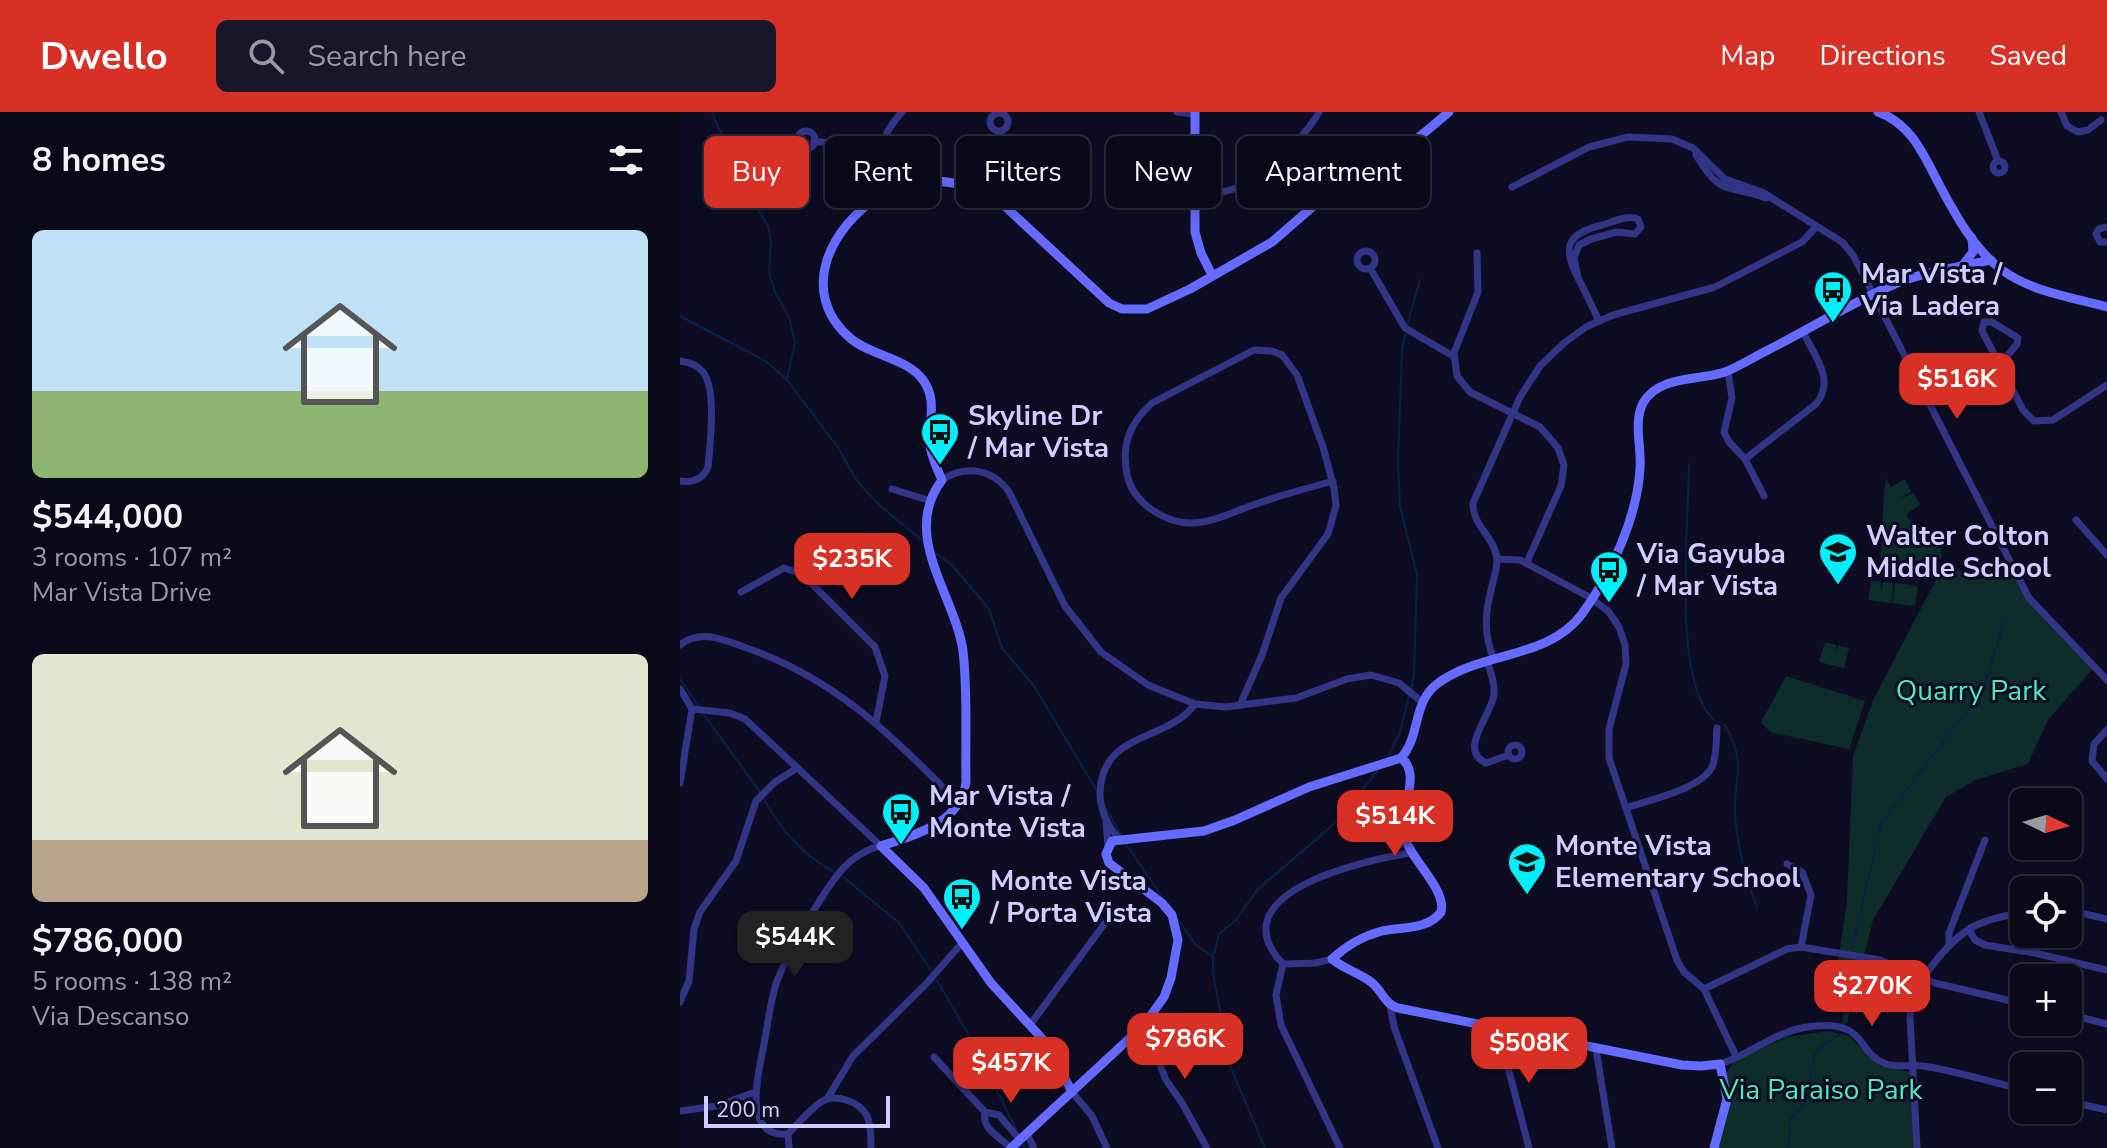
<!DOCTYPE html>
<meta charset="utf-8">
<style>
:root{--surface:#0a091a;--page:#181727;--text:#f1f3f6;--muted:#999aa2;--line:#2a2a39;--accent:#d93025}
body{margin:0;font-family:"Nunito Sans",sans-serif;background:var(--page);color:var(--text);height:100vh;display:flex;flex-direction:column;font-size:30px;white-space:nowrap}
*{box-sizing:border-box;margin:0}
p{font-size:26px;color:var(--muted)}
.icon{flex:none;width:44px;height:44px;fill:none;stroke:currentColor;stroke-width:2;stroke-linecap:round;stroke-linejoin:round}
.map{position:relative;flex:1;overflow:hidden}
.details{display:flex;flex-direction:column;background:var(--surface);width:680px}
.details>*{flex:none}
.hud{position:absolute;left:24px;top:24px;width:760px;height:72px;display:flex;gap:16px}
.needle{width:52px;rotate:95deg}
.buttons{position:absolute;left:1330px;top:676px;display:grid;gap:16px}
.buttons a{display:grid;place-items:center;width:72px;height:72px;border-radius:12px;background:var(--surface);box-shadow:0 4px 12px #0003,0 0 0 2px var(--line);font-size:40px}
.scale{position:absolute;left:24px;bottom:20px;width:186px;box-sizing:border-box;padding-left:8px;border:4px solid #d0ceff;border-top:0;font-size:22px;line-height:28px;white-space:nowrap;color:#d0ceff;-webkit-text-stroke:6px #0e0c23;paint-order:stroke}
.price{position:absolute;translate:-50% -68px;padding:0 18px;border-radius:16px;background:var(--accent);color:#fff;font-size:26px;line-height:52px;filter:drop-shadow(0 2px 4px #0008)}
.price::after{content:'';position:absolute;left:50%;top:48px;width:24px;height:18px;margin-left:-12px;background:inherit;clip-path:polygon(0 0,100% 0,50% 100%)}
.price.active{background:#222;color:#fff}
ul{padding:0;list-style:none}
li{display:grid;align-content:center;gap:16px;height:424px;padding:0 32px}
li span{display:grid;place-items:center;height:248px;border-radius:12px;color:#555}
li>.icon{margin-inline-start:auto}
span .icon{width:144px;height:144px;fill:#fffc;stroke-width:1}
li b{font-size:34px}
h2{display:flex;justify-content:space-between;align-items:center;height:96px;padding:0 32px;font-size:34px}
.pill{padding:0 28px;border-radius:12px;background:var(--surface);box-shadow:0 4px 12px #0003,0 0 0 2px var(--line);font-size:28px;line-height:72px}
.pill.active{background:var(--accent);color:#fff}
header{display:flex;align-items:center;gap:48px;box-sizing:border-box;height:112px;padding:0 40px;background:var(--accent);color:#fff}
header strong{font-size:38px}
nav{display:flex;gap:44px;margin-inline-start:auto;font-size:28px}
.search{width:560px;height:72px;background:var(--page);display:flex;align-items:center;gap:20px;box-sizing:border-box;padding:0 28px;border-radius:12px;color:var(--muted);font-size:30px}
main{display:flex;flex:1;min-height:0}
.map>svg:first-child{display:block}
.green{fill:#0e2d2a}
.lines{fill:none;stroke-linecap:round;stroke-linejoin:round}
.stream{stroke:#072247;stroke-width:2}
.street{stroke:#323586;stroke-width:7}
.secondary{stroke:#656bff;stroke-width:9}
.labels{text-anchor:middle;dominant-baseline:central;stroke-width:6;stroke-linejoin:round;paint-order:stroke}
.poi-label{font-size:28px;font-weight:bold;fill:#d0ceff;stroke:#0e0c23;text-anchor:start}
.park-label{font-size:28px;fill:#4fe9b9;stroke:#0e0c23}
</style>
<header>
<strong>Dwello</strong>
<div class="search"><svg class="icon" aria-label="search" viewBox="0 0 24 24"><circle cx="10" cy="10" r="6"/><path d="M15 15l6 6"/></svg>Search here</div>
<nav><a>Map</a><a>Directions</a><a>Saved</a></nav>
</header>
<main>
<section class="details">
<h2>8 homes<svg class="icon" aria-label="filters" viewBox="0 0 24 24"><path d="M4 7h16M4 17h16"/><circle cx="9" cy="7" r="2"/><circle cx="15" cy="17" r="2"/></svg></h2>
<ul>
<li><span style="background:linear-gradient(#bfe0f5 65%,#8fb573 0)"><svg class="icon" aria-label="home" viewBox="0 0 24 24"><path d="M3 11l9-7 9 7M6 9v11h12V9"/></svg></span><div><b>$544,000</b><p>3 rooms · 107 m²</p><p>Mar Vista Drive</p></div></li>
<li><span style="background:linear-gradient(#dfe7d0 75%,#b9a48a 0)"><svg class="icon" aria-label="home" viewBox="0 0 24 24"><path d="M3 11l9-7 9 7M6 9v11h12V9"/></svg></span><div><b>$786,000</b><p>5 rooms · 138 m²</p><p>Via Descanso</p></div></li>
</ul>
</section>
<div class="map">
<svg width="1427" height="1036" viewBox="0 0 1427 1036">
<rect width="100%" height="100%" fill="#0e0c23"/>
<g class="green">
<path d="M1206,366L1211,375L1225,367L1231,380L1218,388L1233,381L1240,393L1226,402C1231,413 1247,422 1259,426L1262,446L1231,456L1204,454L1200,450C1203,421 1202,394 1206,366Z"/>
<path d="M1331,448L1349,486L1415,554L1368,608L1348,652L1295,668L1266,685L1193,808L1167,911H1162L1166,873L1155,871L1167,788L1173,644L1194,586L1265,451L1299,468Z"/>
<path d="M1191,469L1201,470V479L1203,470L1214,471L1211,491L1188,488Z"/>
<path d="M1215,471L1238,474L1235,494L1212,491Z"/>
<path d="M1145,530L1156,533L1155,541L1158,533L1169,536L1164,556L1139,550Z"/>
<path d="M1106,564L1185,589L1169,637L1090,620L1081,610Z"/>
<path d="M1148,919L1169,924L1200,954L1229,960L1235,1036H1037L1051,990L1046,962L1053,950L1107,925Z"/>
</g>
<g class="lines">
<g class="stream">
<path d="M32,0L39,17L62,51L75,92L88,113L91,130L89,161L95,180L109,205L115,231L107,267"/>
<path d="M0,204L87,250L107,268L159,337L177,369L198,392L244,430"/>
<path d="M727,213L740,168"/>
<path d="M726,219L722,237L718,350L720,395L737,462L734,564L731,577"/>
<path d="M1009,352C1009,409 991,570 1034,608"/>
<path d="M254,440L272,453L309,497L322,536L354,574L417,679"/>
<path d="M0,567L19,595"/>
<path d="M23,601L80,680"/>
<path d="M1045,613C1068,653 1053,665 1055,704C1058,736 1065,766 1077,795"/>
<path d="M708,645L720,620L729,584"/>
<path d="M83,686C100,716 123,745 155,760"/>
<path d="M426,696L440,722"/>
<path d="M445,731L515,832L533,845"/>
<path d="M161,763L219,811L252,860"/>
<path d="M1172,837L1201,711L1303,578L1326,504"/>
<path d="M257,868L292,929L337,1019"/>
<path d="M1163,911L1171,869L1169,852"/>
<path d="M342,1029L345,1036"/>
<path d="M585,1036L550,954L533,861V845L539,822L556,808L577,778L654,712L699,657"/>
<path d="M1108,1036L1110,1008L1125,991L1134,943L1139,936L1161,922"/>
</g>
<g class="street">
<path d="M497,0L515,2"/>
<path d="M1299,0L1318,49"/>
<path d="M1381,0L1387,14L1398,20L1408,18L1421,8"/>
<circle cx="319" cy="10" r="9"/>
<circle cx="126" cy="28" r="9"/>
<path d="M134,29L202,38"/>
<path d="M1016,43C1042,86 1046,71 1086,86"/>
<circle cx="1319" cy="55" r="6"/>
<path d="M832,75L909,35L948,25L992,27L1013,36L1045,67L1082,80L1162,130L1173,143L1349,486L1427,568"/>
<path d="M207,79C199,44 196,28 222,0"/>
<path d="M515,82C527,81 541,82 553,77C579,68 626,25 639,0"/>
<path d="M1427,115L1419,117L1416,122L1420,130H1427"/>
<circle cx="686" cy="148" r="9"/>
<path d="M797,141L798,180L774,241L777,264L790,280L860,315L878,336L884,353L881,374L847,450"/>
<path d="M690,156L725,216L773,244"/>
<path d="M898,165L894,146L899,133L911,127L937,120L955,122L961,115L958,107C949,102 933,110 922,113C885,122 882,137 899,168C906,181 912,195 919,209"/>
<path d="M1304,210H1312L1338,226L1337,232L1320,253L1302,219Z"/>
<path d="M0,249C8,250 17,253 23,260C37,277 30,333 28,355C23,367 13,371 0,369"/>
<path d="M1320,253L1343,298L1354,309L1373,308L1427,273"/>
<path d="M1048,259L1052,286L1044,320L1049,330L1065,347L1084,384"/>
<path d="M1065,347L1136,292C1156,268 1134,243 1123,220"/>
<path d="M262,368C285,352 313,357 329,380L385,494L421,540L468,573L515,592L546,595L616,586L667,567L691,563L719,571L742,590"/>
<path d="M212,377L251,389"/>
<path d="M1396,408L1427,443"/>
<path d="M817,447L840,448L911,486L929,500L939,515L945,533L946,552L929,617V646L997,848L1004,860L1024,877L1056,944"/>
<path d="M61,480L104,456L122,462L195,535L205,564L196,610"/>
<path d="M0,533C20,517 42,527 64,535C158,567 211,624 280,692"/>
<path d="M814,548C803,521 805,501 812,474C814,465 817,457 817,448C816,426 792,414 793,391L840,285L860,254L884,231L906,215L933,203L1035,175L1122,130L1136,115"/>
<path d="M807,550C811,560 815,571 814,582C812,603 777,638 806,651L829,643"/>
<path d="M0,577L12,597"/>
<path d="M560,593L582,543L601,486L648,422L656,394L654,376L643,335L617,263L602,243L592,239L574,238L472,291C450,311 441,332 447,362C452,390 484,411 511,411C532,411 551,401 570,394C597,384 625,377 653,369"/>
<path d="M12,597L50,601L65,607L201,734"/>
<path d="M1427,618L1414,632L1412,649L1427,667"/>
<circle cx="835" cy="640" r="7"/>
<path d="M0,671L12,597"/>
<path d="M946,696C969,688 1021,677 1032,655C1037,644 1036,628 1037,616"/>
<path d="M426,709L428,735"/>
<path d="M439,726C428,716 420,697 420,681C422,618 487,631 515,592"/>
<path d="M1107,752L1122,760L1131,783L1121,835"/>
<path d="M1388,798L1427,807"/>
<path d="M1289,818L1295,828L1305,833L1355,841L1427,858"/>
<path d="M1269,834V821L1305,728"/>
<path d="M603,852C536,781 684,748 731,741"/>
<path d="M603,852L596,883L601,913L660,1036"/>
<path d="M603,852L635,851L652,847"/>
<path d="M1024,877L1107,837L1121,835L1200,848L1255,871L1344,892"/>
<path d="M0,890L9,869L14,817L20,800L56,749L76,689L95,670L117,656"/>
<path d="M710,893L714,915L758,1036"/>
<path d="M1388,902L1427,912"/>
<path d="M350,913L425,811"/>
<path d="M464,913L486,968L502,991L527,1036"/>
<path d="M818,917L849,1036"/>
<path d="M916,937L932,1036"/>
<path d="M254,945L305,1000L319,1003L340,1028"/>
<path d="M1040,952C1073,942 1096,917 1135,914C1188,909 1176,941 1206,952C1218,956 1231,952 1243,954C1277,959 1311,970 1344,978"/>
<path d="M392,980L412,1004L427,1036"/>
<path d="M147,987L173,944L245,873L282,831"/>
<path d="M1388,989L1427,998"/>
<path d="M0,999L37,994L75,980"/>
<path d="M305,1000C301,1017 320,1025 331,1036"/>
<path d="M108,1022L109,1036"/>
<path d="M347,1022L354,1036"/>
<path d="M191,1036C191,1026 191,1013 187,1004C179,989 155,981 141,990C129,998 118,1012 108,1022C60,1026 79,958 84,932C88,912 90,891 96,872C105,846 142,781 160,760C170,748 185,737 201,734"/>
<path d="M1237,1036L1230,905C1232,873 1263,835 1289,817C1305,807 1326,804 1344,800"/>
</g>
<g class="secondary">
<path d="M515,0V120L521,141L532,163"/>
<path d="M1198,0C1232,12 1244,44 1260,74C1276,104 1294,137 1322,158C1352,180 1392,185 1427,195"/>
<path d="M1282,154L1293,140L1292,126"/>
<path d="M392,980L368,933L311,871L244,776L201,734C235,723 281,711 286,670C285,627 288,582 283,539C275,483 220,423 262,368C257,357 252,346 250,334C248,311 258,288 243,268C227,246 191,244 170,226C117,180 151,114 200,84C238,61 278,67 316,86L429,191L442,197H467L510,177L592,130L645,84L667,74L690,70L703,64L738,26L769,0"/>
<path d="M331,1036L464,913L484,885L491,866L498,828L492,803L482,791L429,751L426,742L432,729L524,719L555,708L629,675L721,646"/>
<path d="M1034,1036L1047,987L1040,952L1021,954L1002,953L718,896C704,892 702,878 691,870C679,861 664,857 652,847C667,833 683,824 702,819C722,815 748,818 761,800C767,777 730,748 724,723C718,700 743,662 721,646C741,624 732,591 757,572C800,539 868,548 902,502C931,462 957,406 960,357C962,336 953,311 963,291C979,263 1018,269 1045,260C1060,254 1074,245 1088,238C1131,216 1173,190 1217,171C1248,159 1280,155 1311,148"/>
</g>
</g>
<defs>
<symbol id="bus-pin" viewBox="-11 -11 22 30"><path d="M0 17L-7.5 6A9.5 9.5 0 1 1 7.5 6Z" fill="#00f0f9" stroke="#0e0c23"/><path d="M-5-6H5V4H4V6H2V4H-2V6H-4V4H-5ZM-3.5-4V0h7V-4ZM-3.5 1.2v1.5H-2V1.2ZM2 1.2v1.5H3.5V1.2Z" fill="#111"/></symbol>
<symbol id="school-pin" viewBox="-11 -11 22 30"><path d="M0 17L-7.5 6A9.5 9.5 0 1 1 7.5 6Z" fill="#00f0f9" stroke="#0e0c23"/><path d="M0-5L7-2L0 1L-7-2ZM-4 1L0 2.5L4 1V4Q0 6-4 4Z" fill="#111"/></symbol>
</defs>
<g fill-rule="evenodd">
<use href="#bus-pin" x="1131" y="156" width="44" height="60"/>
<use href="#bus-pin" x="238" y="298" width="44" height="60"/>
<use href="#school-pin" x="1136" y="418" width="44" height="60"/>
<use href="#bus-pin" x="907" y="436" width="44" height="60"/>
<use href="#bus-pin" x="199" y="678" width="44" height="60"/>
<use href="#school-pin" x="825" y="728" width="44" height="60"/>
<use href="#bus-pin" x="260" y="763" width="44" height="60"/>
</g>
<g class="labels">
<g class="poi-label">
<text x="1181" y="162">Mar Vista /<tspan x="1181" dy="32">Via Ladera</tspan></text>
<text x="288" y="304">Skyline Dr<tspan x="288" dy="32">/ Mar Vista</tspan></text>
<text x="1186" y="424">Walter Colton<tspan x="1186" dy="32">Middle School</tspan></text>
<text x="957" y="442">Via Gayuba<tspan x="957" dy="32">/ Mar Vista</tspan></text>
<text x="249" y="684">Mar Vista /<tspan x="249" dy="32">Monte Vista</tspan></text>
<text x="875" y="734">Monte Vista<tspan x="875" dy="32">Elementary School</tspan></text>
<text x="310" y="769">Monte Vista<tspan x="310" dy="32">/ Porta Vista</tspan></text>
</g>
<g class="park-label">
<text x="1291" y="579">Quarry Park</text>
<text x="1141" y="978">Via Paraiso Park</text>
</g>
</g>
</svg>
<div class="buttons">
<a><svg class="needle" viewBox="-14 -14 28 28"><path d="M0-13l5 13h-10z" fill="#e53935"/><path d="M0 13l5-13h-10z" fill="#999aa2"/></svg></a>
<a><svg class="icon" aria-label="locate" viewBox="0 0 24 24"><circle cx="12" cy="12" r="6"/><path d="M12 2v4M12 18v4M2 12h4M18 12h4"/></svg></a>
<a>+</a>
<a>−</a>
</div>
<div class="scale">200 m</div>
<b class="price" style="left:1277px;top:309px">$516K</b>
<b class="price" style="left:172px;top:489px">$235K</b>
<b class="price" style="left:715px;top:746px">$514K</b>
<b class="price active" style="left:115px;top:867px">$544K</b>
<b class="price" style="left:1192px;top:916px">$270K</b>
<b class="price" style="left:505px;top:969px">$786K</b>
<b class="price" style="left:849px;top:973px">$508K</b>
<b class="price" style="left:331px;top:993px">$457K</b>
<div class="hud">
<a class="pill active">Buy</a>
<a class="pill">Rent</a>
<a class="pill">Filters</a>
<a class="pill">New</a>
<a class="pill">Apartment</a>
</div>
</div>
</main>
